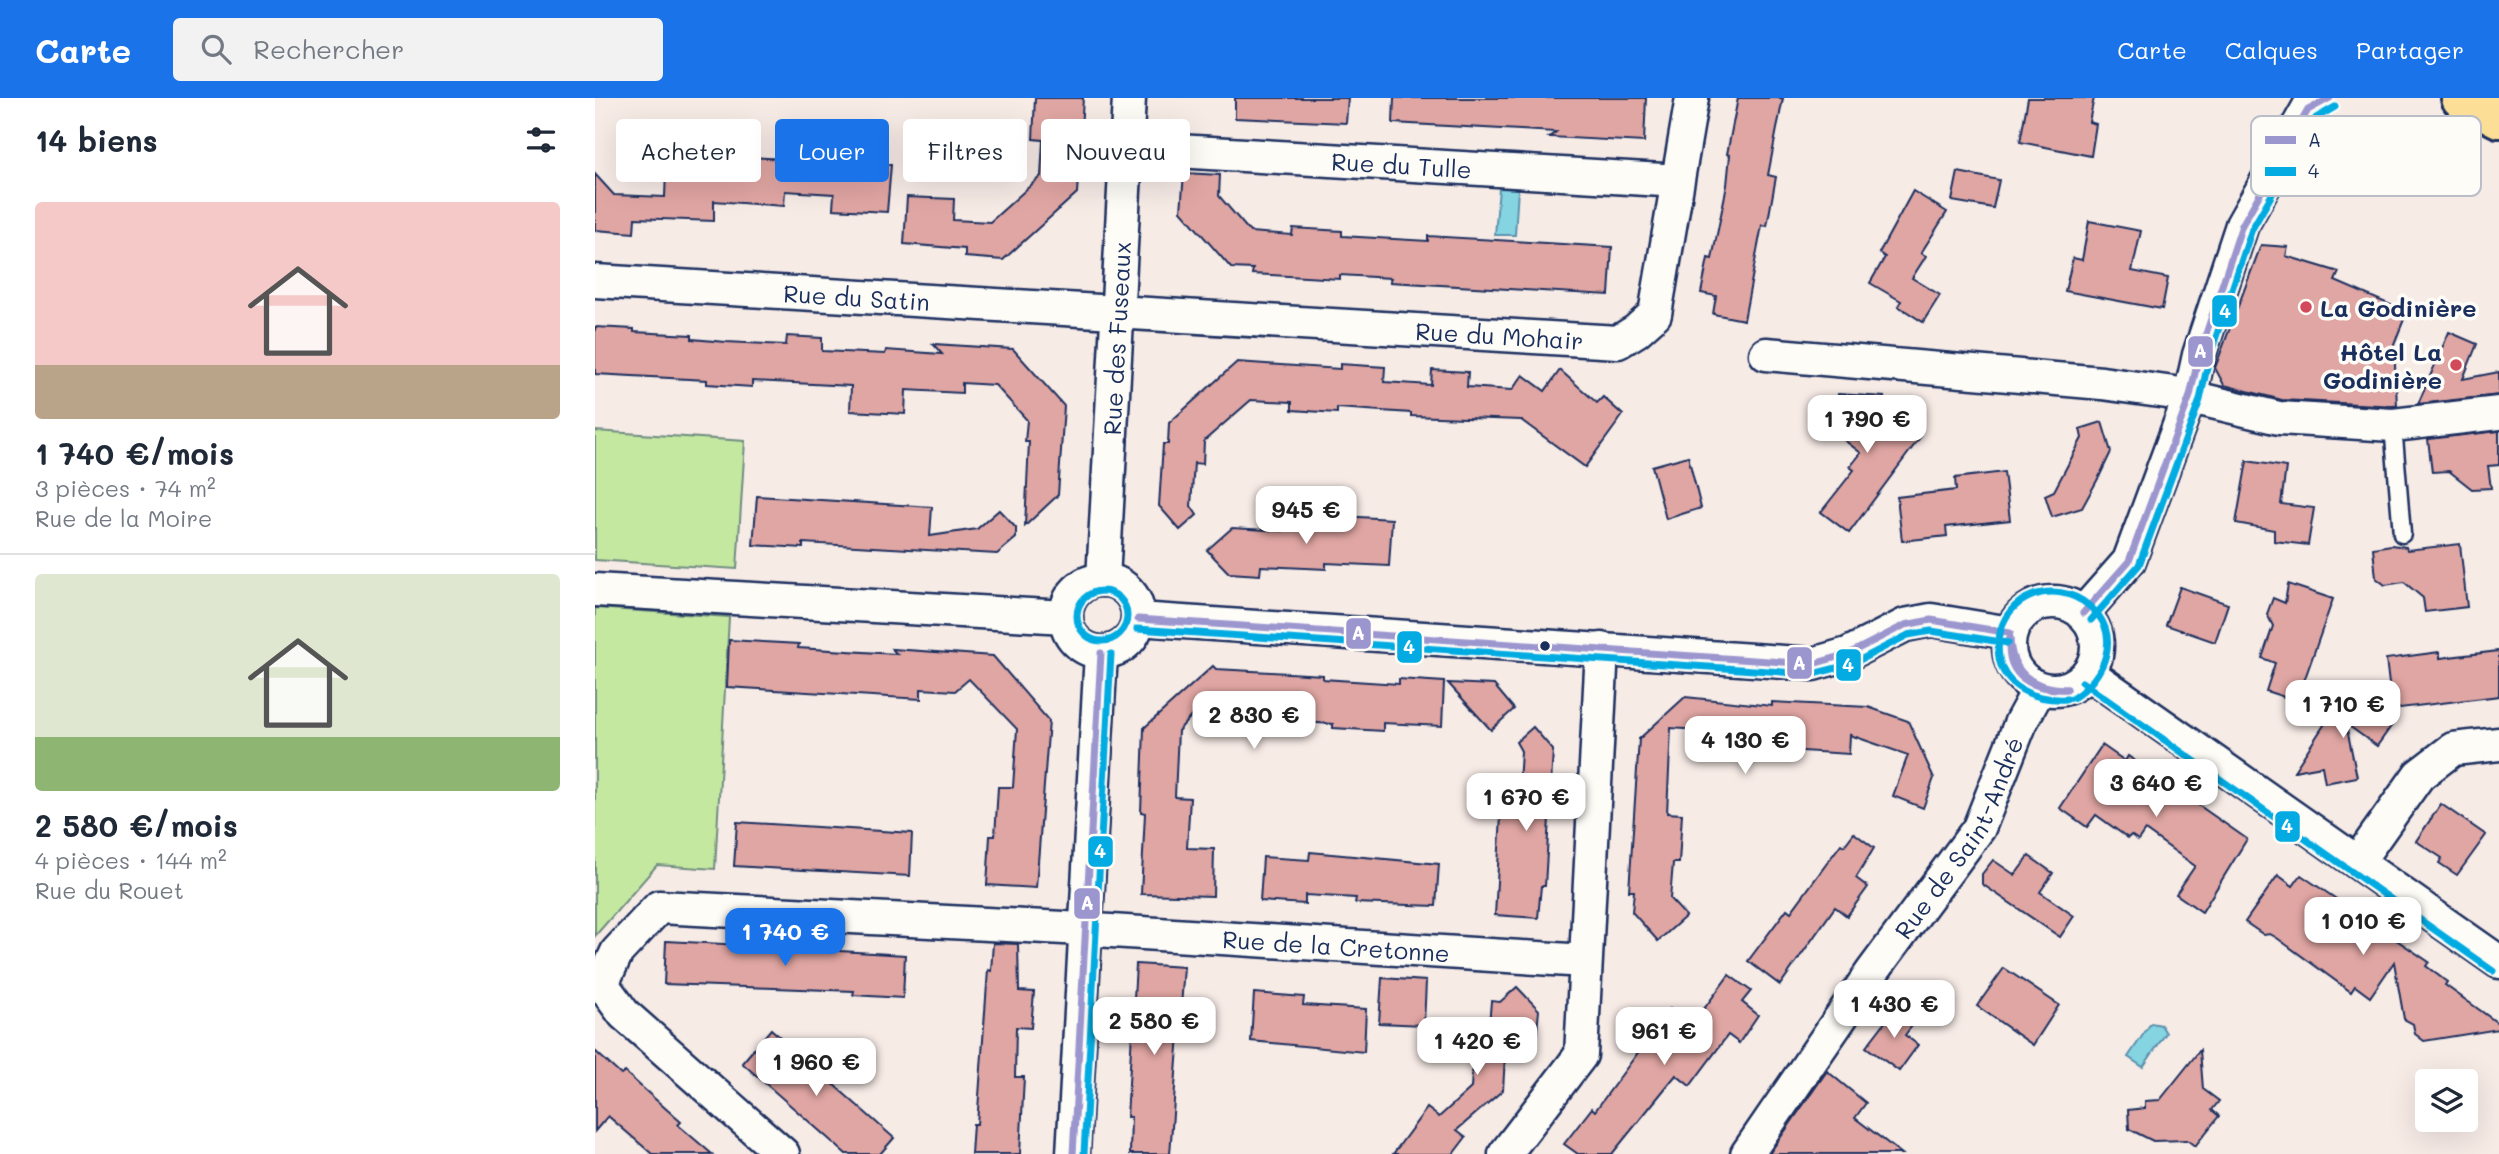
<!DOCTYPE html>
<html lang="fr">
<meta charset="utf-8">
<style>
:root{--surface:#fff;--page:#f2f2f3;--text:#1f2937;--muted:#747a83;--line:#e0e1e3;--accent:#1a73e8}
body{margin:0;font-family:Mali,sans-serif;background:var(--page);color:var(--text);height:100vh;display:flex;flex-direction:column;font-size:26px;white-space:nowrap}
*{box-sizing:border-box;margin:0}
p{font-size:23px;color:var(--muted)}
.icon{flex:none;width:38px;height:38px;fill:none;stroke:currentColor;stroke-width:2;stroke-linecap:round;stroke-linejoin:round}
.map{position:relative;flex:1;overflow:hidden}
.drawer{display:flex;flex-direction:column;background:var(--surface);width:595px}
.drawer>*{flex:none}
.banner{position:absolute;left:21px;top:21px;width:665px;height:63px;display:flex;gap:14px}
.buttons{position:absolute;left:1820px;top:971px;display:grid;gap:14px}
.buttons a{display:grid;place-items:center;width:63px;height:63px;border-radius:7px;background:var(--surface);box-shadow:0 7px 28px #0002;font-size:35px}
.price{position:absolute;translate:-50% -60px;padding:0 16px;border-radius:14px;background:#fff;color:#222;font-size:23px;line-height:46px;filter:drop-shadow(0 2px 4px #0008)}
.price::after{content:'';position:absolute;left:50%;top:42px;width:21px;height:16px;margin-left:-10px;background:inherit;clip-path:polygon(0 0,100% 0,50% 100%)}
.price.current{background:var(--accent);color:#fff}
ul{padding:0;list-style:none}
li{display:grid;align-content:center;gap:14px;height:371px;padding:0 35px}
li+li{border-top:2px solid var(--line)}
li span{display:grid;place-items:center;height:217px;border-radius:7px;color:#555}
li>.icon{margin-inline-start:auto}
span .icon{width:126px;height:126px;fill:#fffc;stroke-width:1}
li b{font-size:30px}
h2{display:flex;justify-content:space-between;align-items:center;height:84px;padding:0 35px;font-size:30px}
.pill{padding:0 24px;border-radius:7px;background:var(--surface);box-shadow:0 7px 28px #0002;font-size:24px;line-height:63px}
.pill.current{background:var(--accent);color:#fff}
header{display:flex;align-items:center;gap:42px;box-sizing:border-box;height:98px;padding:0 35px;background:var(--accent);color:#fff}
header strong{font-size:33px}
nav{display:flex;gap:38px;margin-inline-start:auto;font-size:24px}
.search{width:490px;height:63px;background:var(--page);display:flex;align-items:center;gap:18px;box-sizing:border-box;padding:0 24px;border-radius:7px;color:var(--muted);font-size:26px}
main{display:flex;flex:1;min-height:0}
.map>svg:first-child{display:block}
.green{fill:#c5e8a1;stroke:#708c80;stroke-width:2}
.water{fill:#85d4e2;stroke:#5b92ad;stroke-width:2}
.building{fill:#e0a6a3;stroke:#1b2f5e;stroke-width:2}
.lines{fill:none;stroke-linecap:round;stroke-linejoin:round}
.service-casing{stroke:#1b2f5e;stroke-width:21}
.minor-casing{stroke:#1b2f5e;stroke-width:37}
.primary-casing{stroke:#1b2f5e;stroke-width:44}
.service{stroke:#fdfcf7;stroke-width:16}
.minor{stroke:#fdfcf7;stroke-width:32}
.primary{stroke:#fdde96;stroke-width:38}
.bus-1-casing{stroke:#fdfcf7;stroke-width:12}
.bus-2-casing{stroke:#fdfcf7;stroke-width:12}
.bus-1{stroke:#9c96cf;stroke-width:7}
.bus-2{stroke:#03abe2;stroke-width:7}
.poi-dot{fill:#d1495b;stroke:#fdfcf7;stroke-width:2.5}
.bus-dot{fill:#1b2f5e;stroke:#fdfcf7;stroke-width:2.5}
.labels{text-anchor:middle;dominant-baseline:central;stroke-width:7;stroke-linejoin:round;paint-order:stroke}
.street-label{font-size:24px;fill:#1b2f5e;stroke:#fdfcf7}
.poi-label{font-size:24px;font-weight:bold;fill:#1b2f5e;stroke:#fdfcf7;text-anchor:start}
.key{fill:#fdfcf7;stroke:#b9bec9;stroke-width:2}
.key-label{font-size:19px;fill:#1b2f5e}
.line-badge{stroke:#fdfcf7;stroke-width:2.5}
.badge-label{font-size:19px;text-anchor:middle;font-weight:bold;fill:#fff}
</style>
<header>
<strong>Carte</strong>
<div class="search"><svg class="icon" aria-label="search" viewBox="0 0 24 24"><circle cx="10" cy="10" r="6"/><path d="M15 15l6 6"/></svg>Rechercher</div>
<nav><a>Carte</a><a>Calques</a><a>Partager</a></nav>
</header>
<main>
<section class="drawer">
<h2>14 biens<svg class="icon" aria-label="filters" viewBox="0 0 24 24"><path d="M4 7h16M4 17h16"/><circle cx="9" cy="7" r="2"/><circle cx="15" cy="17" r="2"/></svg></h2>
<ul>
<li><span style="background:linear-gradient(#f6c9c9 75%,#b9a48a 0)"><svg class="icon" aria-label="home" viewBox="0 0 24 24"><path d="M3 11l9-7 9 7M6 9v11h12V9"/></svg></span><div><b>1 740 €/mois</b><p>3 pièces · 74 m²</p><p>Rue de la Moire</p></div></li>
<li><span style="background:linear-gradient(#dfe7d0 75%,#8fb573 0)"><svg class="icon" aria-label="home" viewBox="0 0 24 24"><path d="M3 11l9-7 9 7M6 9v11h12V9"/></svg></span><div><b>2 580 €/mois</b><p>4 pièces · 144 m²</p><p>Rue du Rouet</p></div></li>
</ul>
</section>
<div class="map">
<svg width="1904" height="1056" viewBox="0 0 1904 1056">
<rect width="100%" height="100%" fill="#f7ebe6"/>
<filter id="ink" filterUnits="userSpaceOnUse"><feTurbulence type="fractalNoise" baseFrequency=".0143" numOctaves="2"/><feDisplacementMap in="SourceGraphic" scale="14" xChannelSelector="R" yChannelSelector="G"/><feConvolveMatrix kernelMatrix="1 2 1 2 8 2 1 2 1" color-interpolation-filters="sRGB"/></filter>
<g filter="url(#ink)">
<g class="green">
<path d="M0,333L150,343L142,471L0,462Z"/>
<path d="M0,510L134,519L120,771L62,767L0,838Z"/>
</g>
<g class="water">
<path d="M904,90L923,91L920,137H900Z"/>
<path d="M1556,925L1566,927L1571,935L1548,969L1533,959Z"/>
</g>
<g class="building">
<path d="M440,0H488L482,95L408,162L370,159V151L309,146L312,99L359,101L358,122L395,124L446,78L448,42L438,41Z"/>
<path d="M640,0H753L751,25L640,20Z"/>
<path d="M799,0H1051L1049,44L954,39L961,34L798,25Z"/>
<path d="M1143,0H1188L1173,77L1181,79L1172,128L1167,127L1149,222L1118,216L1121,198L1106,195L1113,160L1117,161L1132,87L1135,57L1132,56Z"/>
<path d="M1433,0H1499L1494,24L1501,26L1496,58L1425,44Z"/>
<path d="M138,58L296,67L292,114L238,111L239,96L190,93L189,108L119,103V123L40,120L39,135L0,132V76L19,97L70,99L71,73L137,75Z"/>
<path d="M1363,74L1404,82L1398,110L1357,103Z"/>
<path d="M589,75L625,77L624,98L655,134L697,137L698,130L747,133V138L833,143V138L1017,149L1014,197L795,184L796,180L745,177V181L657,176L658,171L636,170L586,113Z"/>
<path d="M1318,93L1352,114L1326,155L1331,158L1317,180L1345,197L1328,224L1303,208L1306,203L1275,185L1290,159L1284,155Z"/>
<path d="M1494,123L1546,133L1537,173L1573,180L1567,211L1470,193L1478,160L1487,162Z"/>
<path d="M1666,147L1693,149L1691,158L1744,174L1740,183L1812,214L1799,246L1802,308L1687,302L1629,287L1620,270Z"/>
<path d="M0,229L39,231V234L97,237V241L131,244L191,247L192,238L227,240V253L290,256L291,252L347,256L338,246L418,251L469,308L463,397L430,428L434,344H430L432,322L400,287L367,285V295L311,292L310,316L255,313L256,288L157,283V289L112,286V282L0,276Z"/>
<path d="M1854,234L1882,246L1868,281L1904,274V297L1823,306Z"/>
<path d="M642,264L745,271V266L790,269L789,284L836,287L837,272L873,274L872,289L917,292L928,277L950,293L965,272L1002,305L1008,299L1028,317L990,369L926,322L816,318V315L742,310V315L697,312V304L656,302L609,343L608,366L599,365L596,408L602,417L585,432L564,408L568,346H573L574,325Z"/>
<path d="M1243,296L1289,299L1288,309L1326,338L1254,435L1226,414L1259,372L1255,369L1266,355L1240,335Z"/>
<path d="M1507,324L1516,354L1505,377L1487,410L1457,419L1450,397L1459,393L1487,340L1485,331Z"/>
<path d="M1904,333V367L1893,368L1896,390L1877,391L1854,373L1837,374L1833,341Z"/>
<path d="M1093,358L1106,410L1071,421L1057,368Z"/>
<path d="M1652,363L1691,369L1686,406L1719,410L1713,447L1679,443V432L1641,425Z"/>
<path d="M1409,374L1415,422L1351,429L1352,438L1307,443L1302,399L1361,392L1360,380Z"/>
<path d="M162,398L337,409L335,438L382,431L404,412L421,430V440L402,456L208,445V450L158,447Z"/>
<path d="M747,418L797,421L794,468L731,465V471L666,468L665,477L634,475L612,452L637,430L688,433V425L747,428Z"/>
<path d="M1865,446L1872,509L1830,514L1828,500L1809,484L1790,487L1781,480L1778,450L1796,447L1811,449L1812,452Z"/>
<path d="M1693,486L1738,501L1702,603L1671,593L1680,565L1667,560L1678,528L1672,516L1678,500L1690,505Z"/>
<path d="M1585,489L1633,506L1620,544L1571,527Z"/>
<path d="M134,542L204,546L203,550L302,556L297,551L398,558L454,623L441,790L392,787L395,738H400L403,689H418L422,631L374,581L360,593L326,591V601L132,589Z"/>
<path d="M1904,553V598L1797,611L1791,561L1845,554V560Z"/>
<path d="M618,568L621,571L728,577V581L804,586V581L849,584L847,628L788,625V633L738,630V626L675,622L676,606L617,602L599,615L583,633L580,699L595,700L592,750L619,751L618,798L546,796L550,715L546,714L549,630Z"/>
<path d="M853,585L899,587L919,611L896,632Z"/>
<path d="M1750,595L1797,627L1782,648L1751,626L1762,679L1730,685L1727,668L1699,673Z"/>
<path d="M1090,599L1177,608V604L1273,609L1313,623L1339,680L1328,710L1298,698L1313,657L1255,637L1254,656L1142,649L1143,635L1076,630L1072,715L1087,716L1084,765H1078L1075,801L1091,818L1063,843L1037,814L1039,793H1034L1044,641Z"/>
<path d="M938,629L958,652L950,788H946L943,820L900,817L906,718L922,719L926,653L921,644Z"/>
<path d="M1507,647L1530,663L1533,658L1652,741L1607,814L1581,796L1600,768L1550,732L1543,742L1536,737L1533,740L1501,717L1492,729L1465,710Z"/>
<path d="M1846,706L1891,737L1862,777L1844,765L1847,760L1821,743Z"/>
<path d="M142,724L317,735L315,778L139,768Z"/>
<path d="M1259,735L1279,750L1261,780L1273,789L1252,818L1240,809L1185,887L1153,863L1192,811L1196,814L1246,746L1249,748Z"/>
<path d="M715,754L844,766L841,808L760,805L761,800L710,797V806L665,803L668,759L714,762Z"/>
<path d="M1434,758L1458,775L1445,794L1479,818L1465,839L1387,786V776L1398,762L1420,777Z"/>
<path d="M1683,777L1698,788L1706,777L1834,864L1831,868L1852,884L1850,887L1904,926V931L1829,943L1820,936L1818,926L1809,921L1799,864L1775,899L1760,888L1756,894L1682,840L1675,836L1669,837L1650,824Z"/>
<path d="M71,843L167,848V844L195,845L245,849V853L310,857L308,900L258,897L259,893L69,886Z"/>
<path d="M398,845L423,846L424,893L439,894L436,930L421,929L420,979H429L425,1056H376L378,1026H382L393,872L396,873Z"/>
<path d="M541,866L589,869L575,1056H535L536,1019H532Z"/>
<path d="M1409,870L1464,907L1438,947L1382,908Z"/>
<path d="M1134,877L1156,893L1147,904L1163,917L1144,945L1133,937L1095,988L1081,977L1017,1056H983L969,1046L997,1010L1000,1013L1075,911L1097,927Z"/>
<path d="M787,880L831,883L829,927L784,925Z"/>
<path d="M922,889L944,912L941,944L911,942L908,992L862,1032L871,1039L858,1056H798L832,1010L844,1019L876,990L880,925L894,927L896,903L905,904Z"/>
<path d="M659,895L709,899L708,907L771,911L769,954L656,943Z"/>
<path d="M1301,910L1320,924L1310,937L1323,947L1304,973L1271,949Z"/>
<path d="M176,931L299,1040L285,1056H251L147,965Z"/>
<path d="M1605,952L1608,991L1624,1003L1617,1012L1624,1018L1600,1048L1592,1042L1558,1043L1534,1031L1533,1012L1550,1010V1003L1565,1002Z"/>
<path d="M0,953L26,977L30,974L51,993L86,1024L83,1027L117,1056H57L13,1018L0,1033Z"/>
<path d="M1232,973L1271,1005L1260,1020L1307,1056H1174Z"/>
</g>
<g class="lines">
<defs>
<path id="service" d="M1798,327L1807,436"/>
<g id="minor">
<path id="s1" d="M532,50L1068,82L1081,86"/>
<path id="s2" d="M0,183L1023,244L1041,233L1060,216L1097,0"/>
<path d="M1171,256L1507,285L1579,295L1684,320L1798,327L1904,315"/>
<path id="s3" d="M508,482L534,0"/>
<circle cx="507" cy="518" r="36"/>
<path d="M0,492L471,519"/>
<circle cx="1458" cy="548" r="44"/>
<path d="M1488,515L1534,463L1595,298L1604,257L1647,127L1719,0"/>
<path d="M543,521L1218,566L1253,556L1310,527L1336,522L1415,535"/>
<path d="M1493,575L1904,864"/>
<path d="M1763,763L1824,677L1858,651L1904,646"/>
<path id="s4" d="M188,1056L29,916L7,886L22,854L64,809L469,830L990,863"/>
<path d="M478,1056L506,555"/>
<path d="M910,1056L986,957L1007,551"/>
<path id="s5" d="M1152,1056L1277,874L1384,730L1426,624L1444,591"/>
</g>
<path id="primary" d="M1866,0L1904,20"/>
</defs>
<use href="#service" class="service-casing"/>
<use href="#minor" class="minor-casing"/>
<use href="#primary" class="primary-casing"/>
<use href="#service" class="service"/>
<use href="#minor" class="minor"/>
<use href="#primary" class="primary"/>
<defs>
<g id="bus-1">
<path d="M1488,515L1534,463L1595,298L1604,257L1647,127L1713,12L1735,0"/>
<path d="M543,521L1218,566L1253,556L1310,527L1336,522L1415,535"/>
<path d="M1415,540C1416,576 1438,590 1472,591"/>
<path d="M1415,540C1409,579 1439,593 1472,591"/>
<path d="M478,1056L506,555"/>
</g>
<g id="bus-2">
<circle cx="507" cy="518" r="25"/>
<path d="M1496,522L1544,467L1605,302L1614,260L1657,131L1721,20L1740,9"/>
<path d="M542,531L1218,576L1257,566L1313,537L1336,533L1413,545"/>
<path d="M1487,584L1898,873"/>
<path d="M1472,601C1434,603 1398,585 1404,541C1409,497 1460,480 1493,507C1529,535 1510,580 1478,600"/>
<path d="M489,1056L516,556"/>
</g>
</defs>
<use href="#bus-1" class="bus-1-casing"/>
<use href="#bus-2" class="bus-2-casing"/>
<use href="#bus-1" class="bus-1"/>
<use href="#bus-2" class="bus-2"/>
</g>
</g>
<g class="poi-dot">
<circle cx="1711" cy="209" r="7"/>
<circle cx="1861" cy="267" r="7"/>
</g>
<circle class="bus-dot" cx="950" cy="548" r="6"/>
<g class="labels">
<g class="street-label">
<text stroke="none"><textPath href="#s1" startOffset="275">Rue du Tulle</textPath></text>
<text stroke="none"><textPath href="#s2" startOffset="262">Rue du Satin</textPath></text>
<text stroke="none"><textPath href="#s2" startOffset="906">Rue du Mohair</textPath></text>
<text stroke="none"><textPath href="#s3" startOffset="242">Rue des Fuseaux</textPath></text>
<text stroke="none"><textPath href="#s5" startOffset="382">Rue de Saint-André</textPath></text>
<text stroke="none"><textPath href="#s4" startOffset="1024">Rue de la Cretonne</textPath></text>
</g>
<g class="poi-label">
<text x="1725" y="209">La Godinière</text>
<text x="1847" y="253" text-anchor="end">Hôtel La<tspan x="1847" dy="28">Godinière</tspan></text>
</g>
</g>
<rect x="1656" y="18" width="230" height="80" rx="10" class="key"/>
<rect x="1670" y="38" width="31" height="8" fill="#9c96cf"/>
<rect x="1670" y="69" width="31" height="9" fill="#03abe2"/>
<g class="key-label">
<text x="1713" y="49">A</text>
<text x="1713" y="80">4</text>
</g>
<g class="line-badge">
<rect x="1616" y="196" width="27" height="34" rx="7" fill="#03abe2"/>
<rect x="1592" y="237" width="27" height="33" rx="7" fill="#9c96cf"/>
<rect x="750" y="519" width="27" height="33" rx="7" fill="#9c96cf"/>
<rect x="801" y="532" width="27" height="34" rx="7" fill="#03abe2"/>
<rect x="1191" y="548" width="27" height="34" rx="7" fill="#9c96cf"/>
<rect x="1240" y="550" width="27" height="34" rx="7" fill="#03abe2"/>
<rect x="1679" y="712" width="27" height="33" rx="7" fill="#03abe2"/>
<rect x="492" y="737" width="27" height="33" rx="7" fill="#03abe2"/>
<rect x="478" y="789" width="28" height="33" rx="7" fill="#9c96cf"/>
</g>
<g class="badge-label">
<text x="1630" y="220">4</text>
<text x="1605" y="260">A</text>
<text x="763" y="542">A</text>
<text x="814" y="556">4</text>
<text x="1204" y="572">A</text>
<text x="1253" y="574">4</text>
<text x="1692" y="735">4</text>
<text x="505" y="760">4</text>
<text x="492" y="812">A</text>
</g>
</svg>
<div class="buttons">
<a><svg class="icon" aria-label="layers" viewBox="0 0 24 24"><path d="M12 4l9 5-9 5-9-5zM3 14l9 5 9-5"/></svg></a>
</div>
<b class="price" style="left:1272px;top:357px">1 790 €</b>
<b class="price" style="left:711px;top:448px">945 €</b>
<b class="price" style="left:1748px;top:642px">1 710 €</b>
<b class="price" style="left:659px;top:653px">2 830 €</b>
<b class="price" style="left:1150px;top:678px">4 130 €</b>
<b class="price" style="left:1561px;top:721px">3 640 €</b>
<b class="price" style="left:931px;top:735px">1 670 €</b>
<b class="price" style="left:1768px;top:859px">1 010 €</b>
<b class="price current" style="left:190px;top:870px">1 740 €</b>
<b class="price" style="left:1299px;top:942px">1 430 €</b>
<b class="price" style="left:559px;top:959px">2 580 €</b>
<b class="price" style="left:1069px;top:969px">961 €</b>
<b class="price" style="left:882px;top:979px">1 420 €</b>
<b class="price" style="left:221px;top:1000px">1 960 €</b>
<div class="banner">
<a class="pill">Acheter</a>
<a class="pill current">Louer</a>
<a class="pill">Filtres</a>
<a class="pill">Nouveau</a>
</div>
</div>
</main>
